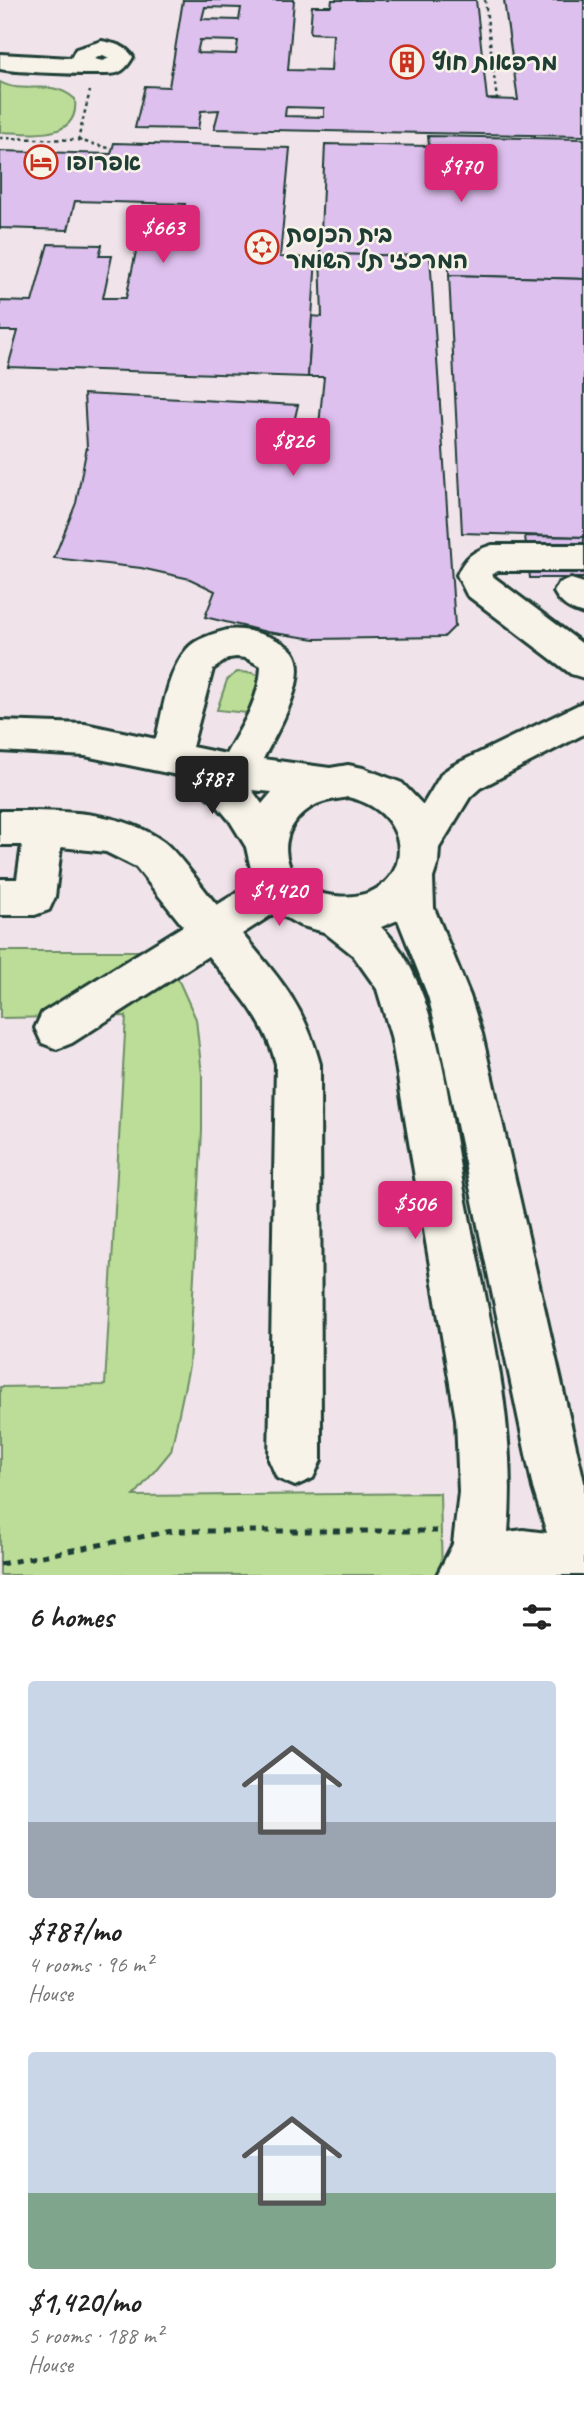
<!DOCTYPE html>
<meta charset="utf-8">
<style>
:root{--surface:#fff;--page:#f6f6f6;--text:#222;--muted:#767676;--accent:#db2777}
body{margin:0;font-family:Caveat,"Playpen Sans Hebrew",sans-serif;background:var(--page);color:var(--text);height:100vh;display:flex;flex-direction:column;font-size:26px;white-space:nowrap}
*{box-sizing:border-box;margin:0}
p{font-size:23px;color:var(--muted)}
.icon{flex:none;width:38px;height:38px;fill:none;stroke:currentColor;stroke-width:2;stroke-linecap:round;stroke-linejoin:round}
.map{position:relative;height:1575px;overflow:hidden}
.details{display:flex;flex-direction:column;background:var(--surface);flex:1}
.details>*{flex:none}
.price{position:absolute;translate:-50% -60px;padding:0 16px;border-radius:7px;background:var(--accent);color:#fff;font-size:23px;line-height:46px;filter:drop-shadow(0 2px 4px #0008)}
.price::after{content:'';position:absolute;left:50%;top:42px;width:21px;height:16px;margin-left:-10px;background:inherit;clip-path:polygon(0 0,100% 0,50% 100%)}
.price.current{background:#222;color:#fff}
ul{padding:0;list-style:none}
li{display:grid;align-content:center;gap:14px;height:371px;padding:0 28px}
li span{display:grid;place-items:center;height:217px;border-radius:7px;color:#555}
li>.icon{margin-inline-start:auto}
span .icon{width:126px;height:126px;fill:#fffc;stroke-width:1}
li b{font-size:30px}
h2{display:flex;justify-content:space-between;align-items:center;height:84px;padding:0 28px;font-size:30px}
.map>svg:first-child{display:block}
.green{fill:#bbdd97;stroke:#6d8d66;stroke-width:2}
.building{fill:#dec0ee;stroke:#1f3d34;stroke-width:2;fill-rule:evenodd}
.lines{fill:none;stroke-linecap:round;stroke-linejoin:round}
.minor-casing{stroke:#1f3d34;stroke-width:6}
.path-far1{stroke:#1f3d34;stroke-width:2.5;stroke-dasharray:3.5 3.5;stroke-linecap:butt}
.path{stroke:#1f3d34;stroke-width:5;stroke-dasharray:7 7;stroke-linecap:butt}
.minor{fill:#f7f3e8;fill-rule:evenodd}
.labels{text-anchor:middle;dominant-baseline:central;stroke-width:5;stroke-linejoin:round;paint-order:stroke}
.far-poi-label{font-size:23px;font-weight:bold;fill:#1f3d34;stroke:#f7f3e8;text-anchor:start}
</style>
<div class="map">
<svg width="584" height="1575" viewBox="0 0 584 1575">
<rect width="100%" height="100%" fill="#f0e4ea"/>
<filter id="ink" filterUnits="userSpaceOnUse"><feTurbulence type="fractalNoise" baseFrequency=".0143" numOctaves="2"/><feDisplacementMap in="SourceGraphic" scale="14" xChannelSelector="R" yChannelSelector="G"/><feConvolveMatrix kernelMatrix="1 2 1 2 8 2 1 2 1" color-interpolation-filters="sRGB"/></filter>
<g filter="url(#ink)">
<g class="green">
<path d="M0,82C25,96 50,77 75,99C80,142 29,133 0,132Z"/>
<path d="M237,672L253,673L266,680V715L217,710L227,680Z"/>
<path d="M0,951H142L178,979L196,1019L202,1075V1131L189,1366L171,1451L134,1496L440,1493L442,1575H0V1387L105,1385L126,1016L0,1018Z"/>
</g>
<g class="building">
<path d="M183,0H294L288,70L331,71L333,34L310,33L312,6H331L332,0H476L487,99L518,100L504,0H584V136L214,129L219,110L201,111L198,129L135,128L145,86L169,87ZM205,7L241,8L239,20L202,19ZM200,40L238,41L236,54L197,53ZM286,107L324,108V117L285,116Z"/>
<path d="M428,136L584,139V279L449,275V257L320,254L325,144L429,146Z"/>
<path d="M114,143L290,148L280,257L316,258L308,377L8,367L18,331H0V301L32,302L48,244L102,245L99,256H112L103,298H126L137,247L178,248L185,204L75,201L68,230L0,228V151L111,154Z"/>
<path d="M320,254L430,256L455,626L444,637L315,639L267,632L205,617L215,591L190,579L141,568L54,558L76,503L87,447L84,394L298,405L289,443L317,444L324,377H308L312,316L322,317Z"/>
<path d="M449,275L584,279V537L462,533Z"/>
<path d="M525,536L584,537V578H530Z"/>
</g>
<g class="lines">
<defs>
<g id="minor">
<path d="M102,41C115,44 125,45 133,57C129,64 125,70 117,73C108,76 13,72 0,69V54L71,58L76,49ZM103,55L109,58L103,61L94,59Z"/>
<path d="M492,545H584V571H498L491,575L584,645V678L571,674L467,595L457,575C465,557 473,551 492,545Z"/>
<path d="M571,579L584,583V614C570,610 561,605 554,592L559,583Z"/>
<path d="M227,630C242,628 255,632 270,637C277,640 288,645 293,652C311,676 275,736 263,759L330,768L348,765L363,768L402,783L423,805L442,773L452,766L584,702V734L480,788L470,797L439,848L438,863L433,878L434,908L470,996L482,1034L584,1482V1575H437L453,1544L459,1492L456,1419L391,1036L377,989L353,955L324,932L299,925L276,912L242,934C280,979 304,1005 320,1064L321,1460L313,1478L295,1486L277,1478L269,1460L276,1064C265,1019 237,991 208,956L72,1043L57,1049L42,1043L35,1028L42,1013L183,926L136,867L106,852L61,847L55,897L49,910L35,915H0V879H17L22,845H0V811C53,811 119,808 164,842C180,855 202,888 217,905L254,882L246,847L230,821L215,803L182,776L85,756L0,751V721L85,724L156,739C163,711 167,672 187,649C196,638 214,634 227,630ZM236,657L246,658L261,666C260,699 242,726 226,754L192,747L213,669L229,658ZM252,790L272,792L262,804ZM348,797C423,814 412,905 335,896C320,894 307,891 297,879C276,851 287,819 317,804C326,800 338,799 348,797ZM398,920L428,996L438,1034L533,1488L547,1533L523,1530L508,1532C518,1419 486,1307 465,1196C453,1131 446,1062 424,999C414,972 402,947 381,927Z"/>
</g>
</defs>
<use href="#minor" class="minor-casing"/>
<g class="path-far1">
<path d="M485,0L497,100"/>
<path d="M0,138L78,140L90,91"/>
<path d="M78,140L112,149"/>
</g>
<path class="path" d="M0,1564L172,1531H437"/>
<use href="#minor" class="minor"/>
</g>
</g>
<defs>
<symbol id="building-ring" viewBox="-11 -11 22 22"><circle r="9.5" fill="#f7f3e8" stroke="#c8321e" stroke-width="1.5"/><path d="M-4-6H4V6H1V3H-1V6H-4ZM-2.5-4.3h1.7v1.8h-1.7ZM.8-4.3h1.7v1.8H.8ZM-2.5-1h1.7V.8h-1.7ZM.8-1h1.7V.8H.8Z" fill="#c8321e"/></symbol>
<symbol id="hotel-ring" viewBox="-11 -11 22 22"><circle r="9.5" fill="#f7f3e8" stroke="#c8321e" stroke-width="1.5"/><path d="M-6-4.5h1.5V1H6V5H4.5V3h-9V5H-6ZM-4 0a1.8 1.8 0 1 1 3.6 0ZM.5 0V-2.5h3Q6-2.5 6 0Z" fill="#c8321e"/></symbol>
<symbol id="synagogue-ring" viewBox="-11 -11 22 22"><circle r="9.5" fill="#f7f3e8" stroke="#c8321e" stroke-width="1.5"/><path d="M0-6.5L5.6 3.2H-5.6ZM0 6.5L5.6-3.2H-5.6Z" fill="#c8321e"/></symbol>
</defs>
<g fill-rule="evenodd">
<use href="#building-ring" x="388" y="43" width="38" height="38"/>
<use href="#hotel-ring" x="22" y="143" width="38" height="38"/>
<use href="#synagogue-ring" x="243" y="228" width="38" height="38"/>
</g>
<g class="labels">
<g class="far-poi-label">
<text x="432" y="62">מרפאות חוץ</text>
<text x="66" y="162">אפרופו</text>
<text x="286" y="234">בית הכנסת<tspan x="286" dy="26">המרכזי תל השומר</tspan></text>
</g>
</g>
</svg>
<b class="price" style="left:461px;top:204px">$970</b>
<b class="price" style="left:163px;top:265px">$663</b>
<b class="price" style="left:293px;top:478px">$826</b>
<b class="price current" style="left:212px;top:816px">$787</b>
<b class="price" style="left:279px;top:928px">$1,420</b>
<b class="price" style="left:415px;top:1241px">$506</b>
</div>
<section class="details">
<h2>6 homes<svg class="icon" aria-label="filters" viewBox="0 0 24 24"><path d="M4 7h16M4 17h16"/><circle cx="9" cy="7" r="2"/><circle cx="15" cy="17" r="2"/></svg></h2>
<ul>
<li><span style="background:linear-gradient(#c9d6e8 65%,#9aa5b1 0)"><svg class="icon" aria-label="home" viewBox="0 0 24 24"><path d="M3 11l9-7 9 7M6 9v11h12V9"/></svg></span><div><b>$787/mo</b><p>4 rooms · 96 m²</p><p>House</p></div></li>
<li><span style="background:linear-gradient(#c9d6e8 65%,#7fa58c 0)"><svg class="icon" aria-label="home" viewBox="0 0 24 24"><path d="M3 11l9-7 9 7M6 9v11h12V9"/></svg></span><div><b>$1,420/mo</b><p>5 rooms · 188 m²</p><p>House</p></div></li>
</ul>
</section>
